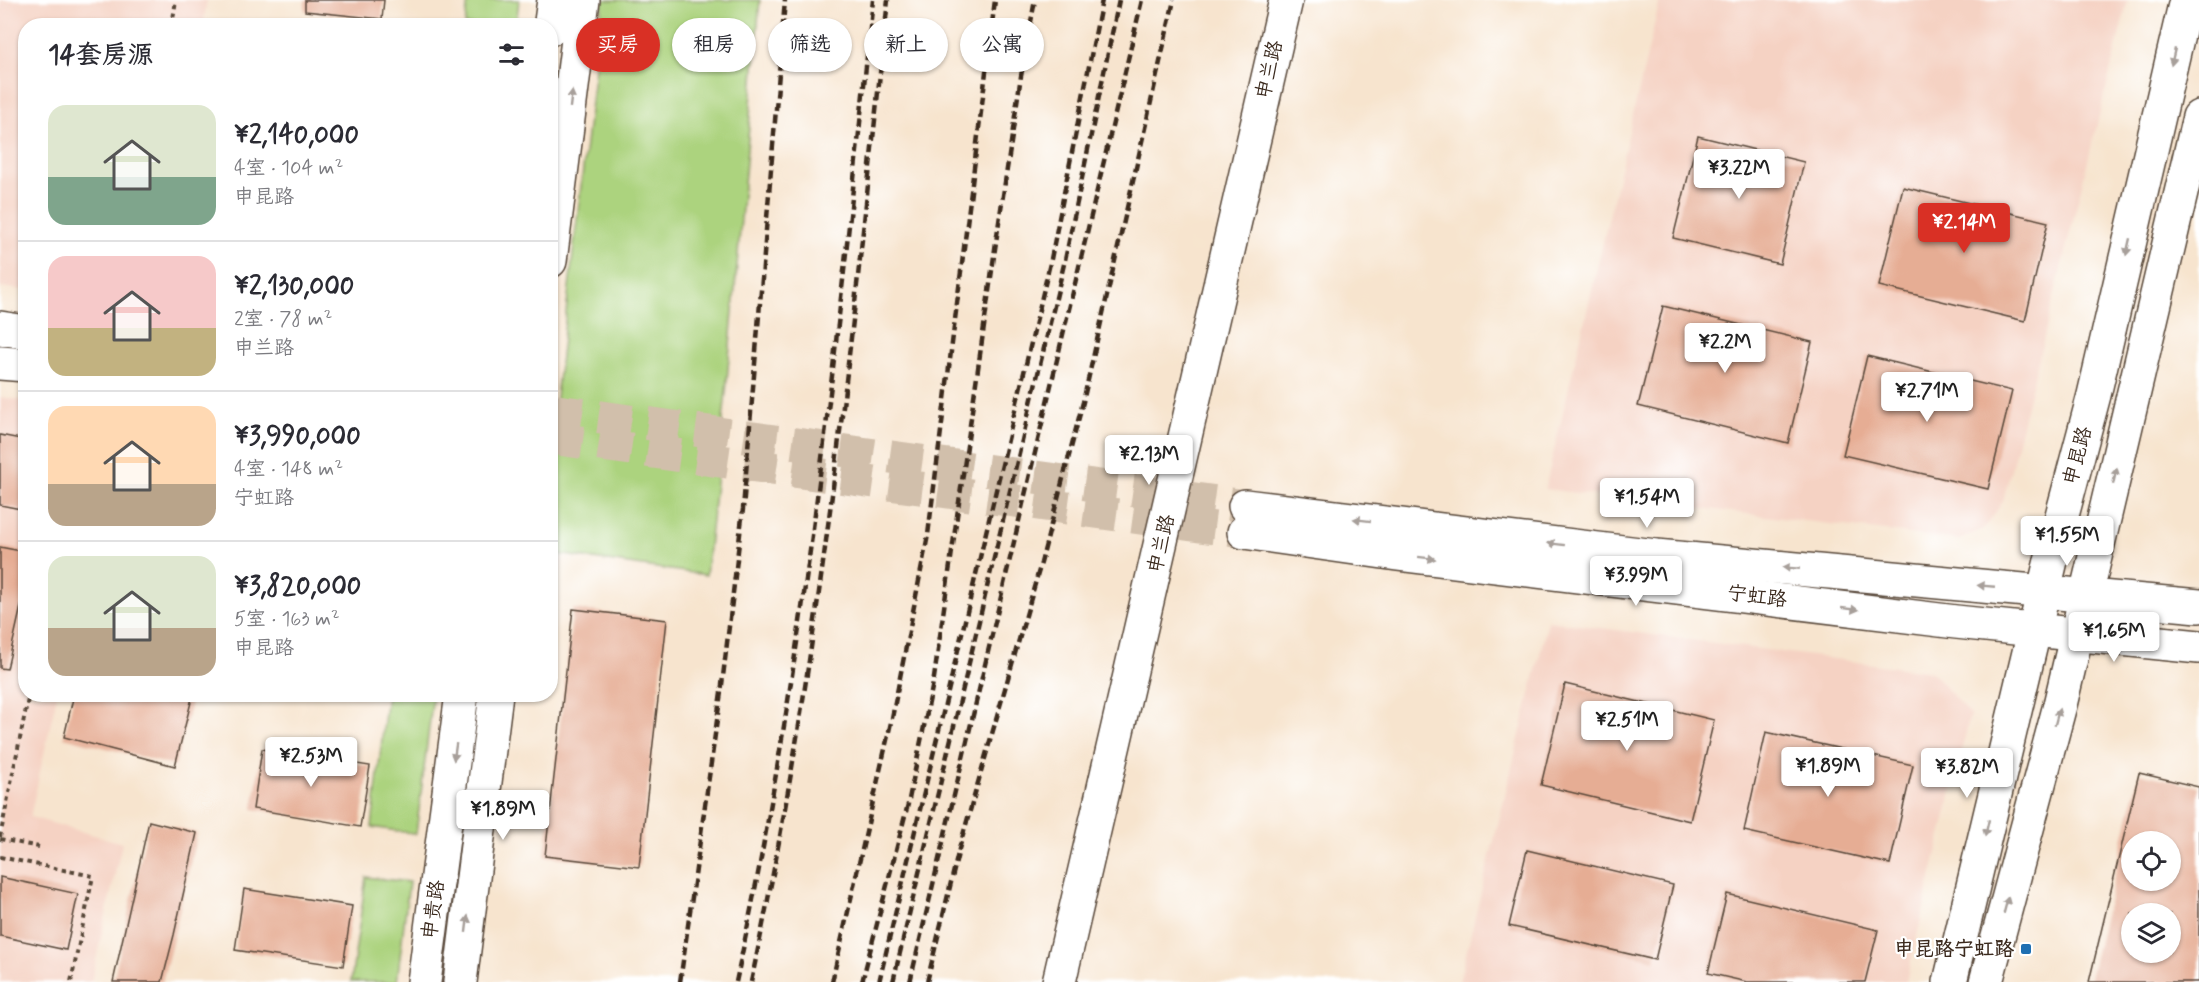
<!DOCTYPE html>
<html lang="zh">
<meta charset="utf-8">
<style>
:root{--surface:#fff;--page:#f7f7f7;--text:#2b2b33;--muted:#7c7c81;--line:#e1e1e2;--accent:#d93025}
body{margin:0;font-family:Mynerve,"LXGW WenKai TC",sans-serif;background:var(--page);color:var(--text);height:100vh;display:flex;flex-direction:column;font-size:22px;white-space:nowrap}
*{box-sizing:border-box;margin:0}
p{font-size:20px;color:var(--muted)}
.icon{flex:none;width:33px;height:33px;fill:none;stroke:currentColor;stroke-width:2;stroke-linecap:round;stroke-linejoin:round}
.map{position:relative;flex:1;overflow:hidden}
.side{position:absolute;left:18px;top:18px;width:540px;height:684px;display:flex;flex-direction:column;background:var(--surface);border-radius:24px;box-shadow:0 2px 4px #0004}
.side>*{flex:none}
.hud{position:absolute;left:576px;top:18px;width:570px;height:54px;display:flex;gap:12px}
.buttons{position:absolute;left:2121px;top:831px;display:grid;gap:12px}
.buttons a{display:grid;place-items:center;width:60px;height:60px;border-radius:50%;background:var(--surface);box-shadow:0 2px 4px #0004;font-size:30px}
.price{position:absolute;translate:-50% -51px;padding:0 14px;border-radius:6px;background:#fff;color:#222;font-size:20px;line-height:39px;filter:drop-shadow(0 2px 3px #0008)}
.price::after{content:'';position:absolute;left:50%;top:36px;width:18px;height:14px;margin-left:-9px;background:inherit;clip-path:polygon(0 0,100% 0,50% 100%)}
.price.selected{background:var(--accent);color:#fff}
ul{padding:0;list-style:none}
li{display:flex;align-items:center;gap:18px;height:150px;padding:0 30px}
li+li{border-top:2px solid var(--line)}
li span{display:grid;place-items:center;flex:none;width:168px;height:120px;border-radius:18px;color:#555}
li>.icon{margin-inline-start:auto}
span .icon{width:72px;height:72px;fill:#fffc;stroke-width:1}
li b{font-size:26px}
h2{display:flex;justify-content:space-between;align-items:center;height:72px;padding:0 30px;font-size:26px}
.tag{padding:0 21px;border-radius:27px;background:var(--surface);box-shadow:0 2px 4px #0004;font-size:21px;line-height:54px}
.tag.selected{background:var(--accent);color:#fff}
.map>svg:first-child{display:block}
.built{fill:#f5d2c3}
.green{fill:#acd37e;stroke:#747e4e;stroke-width:1.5}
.building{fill:#e6ad94;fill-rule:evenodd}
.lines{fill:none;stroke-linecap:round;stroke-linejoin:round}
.secondary-tunnel{stroke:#d1bfab;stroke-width:33;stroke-dasharray:33 16;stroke-linecap:butt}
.secondary-casing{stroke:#574638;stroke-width:36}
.path{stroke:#574638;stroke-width:4;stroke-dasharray:4.5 4.5;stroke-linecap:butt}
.secondary{stroke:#fff;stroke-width:33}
.rail{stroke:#3b2a1e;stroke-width:4.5;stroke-dasharray:9 4.5;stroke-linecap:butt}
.oneway{fill:#a79f9a}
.poi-dot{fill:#1f6fb2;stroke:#fff;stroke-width:2}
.labels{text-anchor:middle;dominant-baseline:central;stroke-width:4.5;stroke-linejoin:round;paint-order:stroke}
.street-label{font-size:20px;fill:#3b2a1e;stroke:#fff}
.poi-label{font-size:20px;font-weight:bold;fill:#3b2a1e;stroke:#fff;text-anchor:end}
</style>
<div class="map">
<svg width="2199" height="982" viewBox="0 0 2199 982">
<rect width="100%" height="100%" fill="#fff"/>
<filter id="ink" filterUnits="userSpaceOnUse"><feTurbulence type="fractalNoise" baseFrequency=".0167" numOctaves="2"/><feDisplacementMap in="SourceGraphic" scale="12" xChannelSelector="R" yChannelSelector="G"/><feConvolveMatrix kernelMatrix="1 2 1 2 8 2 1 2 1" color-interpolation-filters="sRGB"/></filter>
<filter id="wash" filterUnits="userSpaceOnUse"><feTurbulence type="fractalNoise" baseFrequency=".008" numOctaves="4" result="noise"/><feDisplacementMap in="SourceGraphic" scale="24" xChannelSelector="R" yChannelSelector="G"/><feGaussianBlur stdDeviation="1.35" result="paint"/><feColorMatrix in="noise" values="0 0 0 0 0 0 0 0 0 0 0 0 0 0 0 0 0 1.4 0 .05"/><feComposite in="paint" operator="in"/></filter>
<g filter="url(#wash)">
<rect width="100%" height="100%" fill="#f7e4ce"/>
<g class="built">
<path d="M0,0H207L203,25L26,26L25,290L0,287Z"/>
<path d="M1660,0H2128L2003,501L1985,528L1959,540L1545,489Z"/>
<path d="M0,397L25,401L26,694L57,695L30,817L122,843L91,982H0Z"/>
<path d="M1548,621L1932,672L1970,715L1906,982H1459Z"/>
</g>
<g class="green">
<path d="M468,0H519L516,25H465Z"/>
<path d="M603,0H760L726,392L706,575L551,553V440Z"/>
<path d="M387,695H433L416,834L372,827Z"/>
<path d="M366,877L409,882L397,982H351Z"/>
</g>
<g id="blocks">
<g class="building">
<path d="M305,0H384L382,19L305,11Z"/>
<path d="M1698,136L1804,162L1780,264L1673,238Z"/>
<path d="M1903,187L2048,222L2025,321L1879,286Z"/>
<path d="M1663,306L1812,342L1788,443L1638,406Z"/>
<path d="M1867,356L2012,391L1988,489L1843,455Z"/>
<path d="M0,435L26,440V510L0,505Z"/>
<path d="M0,547L26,552V584L7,669L0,668Z"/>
<path d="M573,609L667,620L639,867L545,856Z"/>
<path d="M1565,684L1714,720L1690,821L1541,785Z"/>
<path d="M74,694H193L175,766L64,737Z"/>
<path d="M1766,732L1913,765L1890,864L1744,831Z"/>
<path d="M262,749L370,766L360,827L253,809Z"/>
<path d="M2139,773L2199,787V982H2089ZM2132,842H2170V880H2132ZM2132,914H2170V952H2132Z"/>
<path d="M149,821L197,833L174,935L162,982H113Z"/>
<path d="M1527,850L1673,885L1655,960L1509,926Z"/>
<path d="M0,877L78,894L66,950L0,936Z"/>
<path d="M244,889L352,906L343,966L235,950Z"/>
<path d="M1727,894L1878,930L1865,982H1747L1708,973Z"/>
</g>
</g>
</g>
<g filter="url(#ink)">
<use href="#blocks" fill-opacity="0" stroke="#574638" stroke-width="1.5"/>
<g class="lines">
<g class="secondary-tunnel">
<path d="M550,410L1245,506"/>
<path d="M550,438L1244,532"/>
</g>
<defs>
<g id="secondary">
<path d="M550,29L554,0"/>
<path d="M550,261L583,0"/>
<path d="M0,328L26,332"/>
<path d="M0,363L26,365"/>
<path d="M1245,506L1656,556L2199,606"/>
<path d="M1244,532L1397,554L1956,622L2199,647"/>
<path d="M424,982L462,694"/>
<path d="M460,982L496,694"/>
<path d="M1059,982L1286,0"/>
<path d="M1950,982L2060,523L2094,395L2186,0"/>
<path d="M1986,982L2060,705L2199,117"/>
</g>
</defs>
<use href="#secondary" class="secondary-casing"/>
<g class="path">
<path d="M172,26L176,0"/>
<path d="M0,837L29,694"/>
<path d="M0,839L39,847"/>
<path d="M0,857L93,876L71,982"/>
</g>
<use href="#secondary" class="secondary"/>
<g class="rail">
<path d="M680,982L722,685L743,509L785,0"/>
<path d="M736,982C806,658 838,329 873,0"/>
<path d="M751,982C821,658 852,329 888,0"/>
<path d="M832,982L892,718L928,535L995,0"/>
<path d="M862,982L908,804L934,678L996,242L1021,76L1035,0"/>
<path d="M879,982L1051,259L1102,0"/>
<path d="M893,982L1065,260L1119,0"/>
<path d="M910,982L1142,0"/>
<path d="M927,982L959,849L1041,563L1083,402L1174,0"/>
</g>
</g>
<defs><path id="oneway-solid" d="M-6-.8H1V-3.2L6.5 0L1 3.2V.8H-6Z" transform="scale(1.5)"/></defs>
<g class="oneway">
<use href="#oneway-solid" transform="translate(2173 57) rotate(103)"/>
<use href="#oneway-solid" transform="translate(571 99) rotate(-83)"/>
<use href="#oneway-solid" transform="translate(2128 247) rotate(103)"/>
<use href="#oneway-solid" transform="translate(2115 476) rotate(-77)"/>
<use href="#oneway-solid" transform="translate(1362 520) rotate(-173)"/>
<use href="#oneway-solid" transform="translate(1556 544) rotate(-173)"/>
<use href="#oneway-solid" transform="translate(1427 558) rotate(7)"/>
<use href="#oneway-solid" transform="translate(1791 568) rotate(-175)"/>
<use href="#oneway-solid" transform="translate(1986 586) rotate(-175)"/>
<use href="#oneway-solid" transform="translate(1850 609) rotate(7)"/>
<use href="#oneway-solid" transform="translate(2057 717) rotate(-75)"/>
<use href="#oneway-solid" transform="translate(455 752) rotate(98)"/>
<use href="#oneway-solid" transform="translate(1987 828) rotate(103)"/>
<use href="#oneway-solid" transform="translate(2006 905) rotate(-75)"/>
<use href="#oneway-solid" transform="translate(467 924) rotate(-83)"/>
</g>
</g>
<rect class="poi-dot" x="2020" y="943" width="12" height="12" rx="3"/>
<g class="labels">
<g class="street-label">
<text transform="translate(1270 70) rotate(-77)">申兰路</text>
<text transform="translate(2078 456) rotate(-75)">申昆路</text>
<text transform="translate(1162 544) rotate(-77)">申兰路</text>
<text transform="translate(1757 597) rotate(7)">宁虹路</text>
<text transform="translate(434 910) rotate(-82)">申贵路</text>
</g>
<g class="poi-label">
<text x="2014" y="949">申昆路宁虹路</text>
</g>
</g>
</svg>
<div class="buttons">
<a><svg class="icon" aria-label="locate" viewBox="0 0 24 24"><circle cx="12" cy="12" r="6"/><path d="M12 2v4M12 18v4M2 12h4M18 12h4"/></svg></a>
<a><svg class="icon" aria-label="layers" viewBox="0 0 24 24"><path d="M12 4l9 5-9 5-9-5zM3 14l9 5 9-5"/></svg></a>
</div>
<b class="price" style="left:1739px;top:200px">¥3.22M</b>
<b class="price selected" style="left:1964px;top:254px">¥2.14M</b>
<b class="price" style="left:1725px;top:374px">¥2.2M</b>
<b class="price" style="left:1927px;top:423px">¥2.71M</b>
<b class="price" style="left:1149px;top:486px">¥2.13M</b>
<b class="price" style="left:1647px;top:529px">¥1.54M</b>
<b class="price" style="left:2067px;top:567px">¥1.55M</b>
<b class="price" style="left:1636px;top:607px">¥3.99M</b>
<b class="price" style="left:2114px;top:663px">¥1.65M</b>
<b class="price" style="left:1627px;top:752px">¥2.51M</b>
<b class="price" style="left:311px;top:788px">¥2.53M</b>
<b class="price" style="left:1828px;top:798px">¥1.89M</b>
<b class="price" style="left:1967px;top:799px">¥3.82M</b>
<b class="price" style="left:503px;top:841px">¥1.89M</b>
<div class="hud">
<a class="tag selected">买房</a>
<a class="tag">租房</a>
<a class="tag">筛选</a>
<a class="tag">新上</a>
<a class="tag">公寓</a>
</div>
<section class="side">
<h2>14套房源<svg class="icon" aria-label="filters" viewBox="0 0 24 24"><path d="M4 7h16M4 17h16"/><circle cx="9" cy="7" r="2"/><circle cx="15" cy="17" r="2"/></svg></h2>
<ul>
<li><span style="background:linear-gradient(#dfe7d0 60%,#7fa58c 0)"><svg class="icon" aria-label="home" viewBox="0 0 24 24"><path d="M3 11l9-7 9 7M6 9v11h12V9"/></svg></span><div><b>¥2,140,000</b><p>4室 · 104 m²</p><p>申昆路</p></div></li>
<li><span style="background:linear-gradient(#f6c9c9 60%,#c2b280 0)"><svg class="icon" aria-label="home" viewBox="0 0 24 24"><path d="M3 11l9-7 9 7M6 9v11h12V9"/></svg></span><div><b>¥2,130,000</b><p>2室 · 78 m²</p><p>申兰路</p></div></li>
<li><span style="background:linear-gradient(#ffd9b3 65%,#b9a48a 0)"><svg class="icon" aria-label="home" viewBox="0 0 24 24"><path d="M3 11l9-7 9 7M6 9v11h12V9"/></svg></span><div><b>¥3,990,000</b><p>4室 · 148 m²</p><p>宁虹路</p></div></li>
<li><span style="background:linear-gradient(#dfe7d0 60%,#b9a48a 0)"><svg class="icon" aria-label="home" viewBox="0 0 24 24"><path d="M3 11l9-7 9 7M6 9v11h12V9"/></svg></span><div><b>¥3,820,000</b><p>5室 · 163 m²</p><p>申昆路</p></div></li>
</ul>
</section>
</div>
